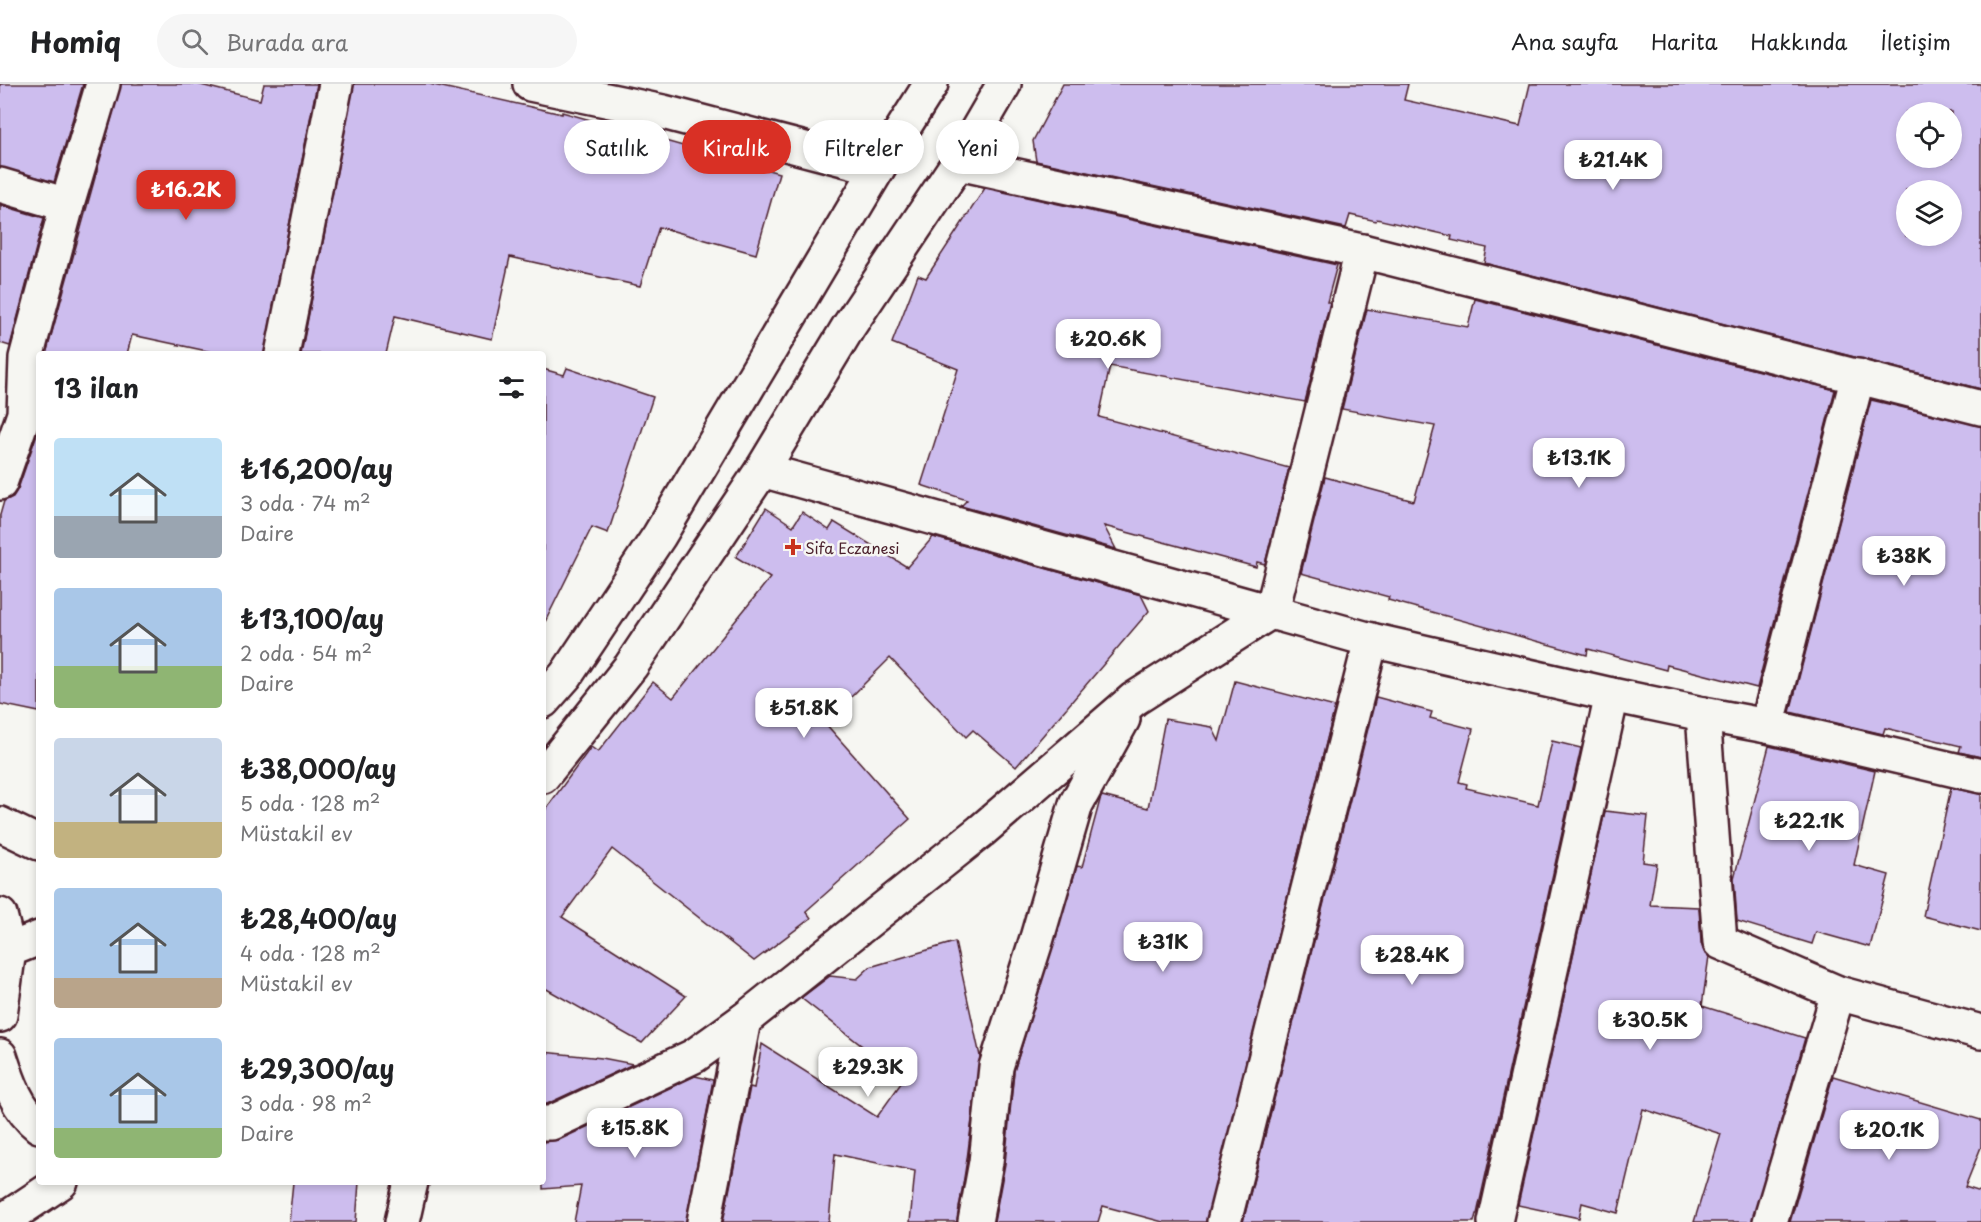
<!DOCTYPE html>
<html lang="tr">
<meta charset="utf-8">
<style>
:root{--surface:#fff;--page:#f6f6f6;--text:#202124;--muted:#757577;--line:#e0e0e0;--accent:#d93025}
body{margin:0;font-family:"Playpen Sans",sans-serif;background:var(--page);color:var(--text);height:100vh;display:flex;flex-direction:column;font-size:22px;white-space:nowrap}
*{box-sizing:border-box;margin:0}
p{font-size:20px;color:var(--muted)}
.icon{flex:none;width:33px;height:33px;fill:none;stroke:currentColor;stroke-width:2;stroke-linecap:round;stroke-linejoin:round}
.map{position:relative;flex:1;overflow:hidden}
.side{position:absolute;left:36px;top:267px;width:510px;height:834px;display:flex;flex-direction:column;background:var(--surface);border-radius:6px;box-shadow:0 3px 9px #0003}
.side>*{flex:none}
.hud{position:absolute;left:564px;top:36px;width:570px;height:54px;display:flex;gap:12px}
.fabs{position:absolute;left:1896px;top:18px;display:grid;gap:12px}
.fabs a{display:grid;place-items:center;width:66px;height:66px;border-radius:50%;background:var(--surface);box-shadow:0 3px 9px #0003;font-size:30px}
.price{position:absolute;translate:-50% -51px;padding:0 14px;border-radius:12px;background:#fff;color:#222;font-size:20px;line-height:39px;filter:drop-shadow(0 2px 3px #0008)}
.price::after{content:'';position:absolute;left:50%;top:36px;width:18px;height:14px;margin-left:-9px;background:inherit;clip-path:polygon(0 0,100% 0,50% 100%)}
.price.active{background:var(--accent);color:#fff}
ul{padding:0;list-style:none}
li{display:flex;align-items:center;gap:18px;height:150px;padding:0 18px}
li span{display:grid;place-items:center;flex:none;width:168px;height:120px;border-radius:6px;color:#555}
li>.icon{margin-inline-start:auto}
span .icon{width:72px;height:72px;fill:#fffc;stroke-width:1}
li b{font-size:26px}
h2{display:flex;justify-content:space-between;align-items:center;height:72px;padding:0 18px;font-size:26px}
.tag{padding:0 21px;border-radius:27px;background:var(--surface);box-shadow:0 3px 9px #0003;font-size:21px;line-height:54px}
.tag.active{background:var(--accent);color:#fff}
header{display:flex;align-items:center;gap:36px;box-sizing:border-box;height:84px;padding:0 30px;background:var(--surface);border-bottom:2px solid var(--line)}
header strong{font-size:28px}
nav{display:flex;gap:33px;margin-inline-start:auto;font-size:21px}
.search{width:420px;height:54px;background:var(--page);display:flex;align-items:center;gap:15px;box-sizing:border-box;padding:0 21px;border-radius:33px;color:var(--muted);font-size:22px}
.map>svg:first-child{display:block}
.building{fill:#cdbdee;stroke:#4a1f2b;stroke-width:1.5;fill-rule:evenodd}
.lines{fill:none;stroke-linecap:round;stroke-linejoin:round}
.minor-casing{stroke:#4a1f2b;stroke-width:38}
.major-casing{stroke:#4a1f2b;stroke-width:38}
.minor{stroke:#f6f6f2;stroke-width:33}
.major{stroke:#f6f6f2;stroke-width:33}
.poi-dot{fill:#c8321e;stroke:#f6f6f2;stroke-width:2}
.labels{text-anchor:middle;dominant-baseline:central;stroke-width:5;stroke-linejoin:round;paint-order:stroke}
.poi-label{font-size:15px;fill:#4a1f2b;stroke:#f6f6f2;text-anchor:start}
</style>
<header>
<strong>Homiq</strong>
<div class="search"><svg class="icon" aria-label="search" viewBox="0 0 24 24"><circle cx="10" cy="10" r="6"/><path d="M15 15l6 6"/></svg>Burada ara</div>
<nav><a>Ana sayfa</a><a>Harita</a><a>Hakkında</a><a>İletişim</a></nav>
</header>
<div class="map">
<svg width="1981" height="1138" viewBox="0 0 1981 1138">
<rect width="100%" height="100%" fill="#f6f6f2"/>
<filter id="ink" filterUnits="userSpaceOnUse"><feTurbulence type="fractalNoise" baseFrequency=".0167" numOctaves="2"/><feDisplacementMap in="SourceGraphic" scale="12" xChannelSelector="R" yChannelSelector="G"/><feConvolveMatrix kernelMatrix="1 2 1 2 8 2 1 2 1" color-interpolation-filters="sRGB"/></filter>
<g filter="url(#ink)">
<g class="building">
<path d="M0,0H83L54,98L0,83Z"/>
<path d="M121,0H197L260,16L264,0H317L264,270H221L132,251L127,270H46Z"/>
<path d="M354,0H429L562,30V28L779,89L756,170L659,143L640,202L510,173L492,255L395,232L386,270H301Z"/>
<path d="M1063,0H1408L1404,16L1520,42L1530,0H1981V305L1484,179L1487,164L1451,156L1452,152L1377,135L1376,137L1350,131L1346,144L1036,77L1033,57ZM1906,28H1952V74H1906ZM1906,106H1952V152H1906Z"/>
<path d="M985,104L1337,181L1327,218H1330L1305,318L1110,282L1099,333L1289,384L1265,480L1257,478L1256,483L1104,442L1116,465L961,422L967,416L921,401L958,285L892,259L918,191L926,194Z"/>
<path d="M0,121L44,134L10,262L0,259Z"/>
<path d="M1475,215L1835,306L1757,604L1667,581L1666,586L1588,565L1587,571L1388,516L1389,513L1301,489L1325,393L1414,417L1435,342L1342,325L1367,225L1468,243Z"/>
<path d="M567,284L653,313L608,449L592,443L543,542V285L564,291Z"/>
<path d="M1871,316L1981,342V673L1959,668L1961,662L1885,644L1883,650L1790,628Z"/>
<path d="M39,344V628L0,620V431L4,417L13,413L18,405Z"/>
<path d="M766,424L793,442L802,428L829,446L834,438L907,483L933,453L1141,511L1149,527L1016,683L973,646L966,653L890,574L825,639L910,735L806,827L811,834L754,877L612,765L562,833L686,912L642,959L543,903V729L591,663L598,668L653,598L673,614L770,494L736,473Z"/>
<path d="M1235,597L1335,623L1206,1138H1163L1103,1122L1098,1138H994L1005,1080L1014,987L1077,782L1082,783L1100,716L1102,712L1148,724L1165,635L1212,643L1219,657Z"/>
<path d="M1376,613L1432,628L1430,634L1473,645L1459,698L1467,700L1466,704L1538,721L1552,657L1581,664L1477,1130H1476L1474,1138H1243Z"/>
<path d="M1769,662L1875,687L1854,781L1889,791L1870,863L1816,848L1812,860L1737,837L1734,794Z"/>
<path d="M1951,704L1981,710V847L1923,832Z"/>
<path d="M1605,727L1648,732L1643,778L1657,780L1650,821L1699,823L1701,859L1704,868L1709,872L1702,922L1805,954L1752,1138H1694L1721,1050L1643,1025L1618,1129L1582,1119L1579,1134L1518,1121Z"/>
<path d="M955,858L980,972L967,1075L957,1138H910L915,1087L835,1070L829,1138H723L750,1003L754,1004L762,960L877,1033L904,995L801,914L830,892L857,895L870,883Z"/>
<path d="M543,968L602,974L633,980L547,1020H543Z"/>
<path d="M695,992L713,996L686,1138H574L581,1102L543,1105V1058L559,1056Z"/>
<path d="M1833,992L1981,1036V1063L1965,1103L1981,1108V1138H1790Z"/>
<path d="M293,1098H359L356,1138H289Z"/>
</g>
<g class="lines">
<defs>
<g id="minor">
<path d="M530,0L663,28L878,84"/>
<path d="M958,79L1362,167L1981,324"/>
<path d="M0,101L67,121"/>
<path d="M282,270L336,0"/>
<path d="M762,386L1371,556L1612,611L1703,630L1720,858L1838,909L1981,948"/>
<path d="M0,399L24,330L26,274L67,121L103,0"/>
<path d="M1703,630L1767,642L1981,692"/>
<path d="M1767,642L1858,292"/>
<path d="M543,1039H551L694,972L744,936L981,747L1134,615L1272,527L1362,167"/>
<path d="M402,1138L411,1098"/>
<path d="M704,1138L744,936"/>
<path d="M975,1138L986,1078L996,983L1037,854L1076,720L1123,635"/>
<path d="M1224,1138L1371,556"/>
<path d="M1495,1138L1612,611"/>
<path d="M1770,1138L1838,909"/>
</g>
<g id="major">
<path d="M543,617L566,591L659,452L878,84L931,0"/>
<path d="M543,692L631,582L762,386L849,242L958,79L1004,0"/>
<path d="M0,740L39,759"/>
<path d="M0,831L9,866"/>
<path d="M0,931L9,866L39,854"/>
<path d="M0,972C8,997 17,1025 39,1042"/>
<path d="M1,1138L61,1098"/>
</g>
</defs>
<use href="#minor" class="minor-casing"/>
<use href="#major" class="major-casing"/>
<use href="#minor" class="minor"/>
<use href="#major" class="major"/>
</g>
</g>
<path class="poi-dot" d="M790 454h6v6h6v6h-6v6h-6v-6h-6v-6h6z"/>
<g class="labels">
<g class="poi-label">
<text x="805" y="463">Sifa Eczanesi</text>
</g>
</g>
</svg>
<div class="fabs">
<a><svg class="icon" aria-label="locate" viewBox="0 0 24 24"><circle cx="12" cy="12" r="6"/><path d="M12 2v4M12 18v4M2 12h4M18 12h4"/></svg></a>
<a><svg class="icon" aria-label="layers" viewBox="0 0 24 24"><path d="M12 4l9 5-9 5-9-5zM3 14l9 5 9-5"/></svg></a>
</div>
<b class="price" style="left:1613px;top:107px">₺21.4K</b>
<b class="price active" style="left:186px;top:137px">₺16.2K</b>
<b class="price" style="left:1108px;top:286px">₺20.6K</b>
<b class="price" style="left:1579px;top:405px">₺13.1K</b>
<b class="price" style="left:1904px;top:503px">₺38K</b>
<b class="price" style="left:804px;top:655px">₺51.8K</b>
<b class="price" style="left:1809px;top:768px">₺22.1K</b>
<b class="price" style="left:1163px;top:889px">₺31K</b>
<b class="price" style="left:1412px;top:902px">₺28.4K</b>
<b class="price" style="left:1650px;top:967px">₺30.5K</b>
<b class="price" style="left:868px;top:1014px">₺29.3K</b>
<b class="price" style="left:635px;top:1075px">₺15.8K</b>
<b class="price" style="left:1889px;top:1077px">₺20.1K</b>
<div class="hud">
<a class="tag">Satılık</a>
<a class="tag active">Kiralık</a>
<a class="tag">Filtreler</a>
<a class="tag">Yeni</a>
</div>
<section class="side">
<h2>13 ilan<svg class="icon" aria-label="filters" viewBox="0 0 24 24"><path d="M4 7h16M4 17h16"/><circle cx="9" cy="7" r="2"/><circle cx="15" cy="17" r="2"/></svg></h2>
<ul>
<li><span style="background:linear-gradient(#bfe0f5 65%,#9aa5b1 0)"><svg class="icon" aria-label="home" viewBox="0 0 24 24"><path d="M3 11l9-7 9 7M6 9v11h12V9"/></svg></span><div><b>₺16,200/ay</b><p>3 oda · 74 m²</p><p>Daire</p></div></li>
<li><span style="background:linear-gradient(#a9c7e8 65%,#8fb573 0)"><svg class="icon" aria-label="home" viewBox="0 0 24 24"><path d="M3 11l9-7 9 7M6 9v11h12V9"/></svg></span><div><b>₺13,100/ay</b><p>2 oda · 54 m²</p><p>Daire</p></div></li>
<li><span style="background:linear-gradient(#c9d6e8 70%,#c2b280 0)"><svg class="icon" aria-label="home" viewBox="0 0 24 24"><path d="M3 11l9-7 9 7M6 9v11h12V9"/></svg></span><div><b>₺38,000/ay</b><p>5 oda · 128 m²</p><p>Müstakil ev</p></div></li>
<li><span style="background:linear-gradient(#a9c7e8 75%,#b9a48a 0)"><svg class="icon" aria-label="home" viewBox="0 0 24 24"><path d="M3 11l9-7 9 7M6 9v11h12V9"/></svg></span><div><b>₺28,400/ay</b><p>4 oda · 128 m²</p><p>Müstakil ev</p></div></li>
<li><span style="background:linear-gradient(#a9c7e8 75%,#8fb573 0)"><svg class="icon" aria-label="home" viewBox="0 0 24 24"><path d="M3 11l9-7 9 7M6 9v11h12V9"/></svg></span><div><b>₺29,300/ay</b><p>3 oda · 98 m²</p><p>Daire</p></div></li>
</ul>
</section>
</div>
